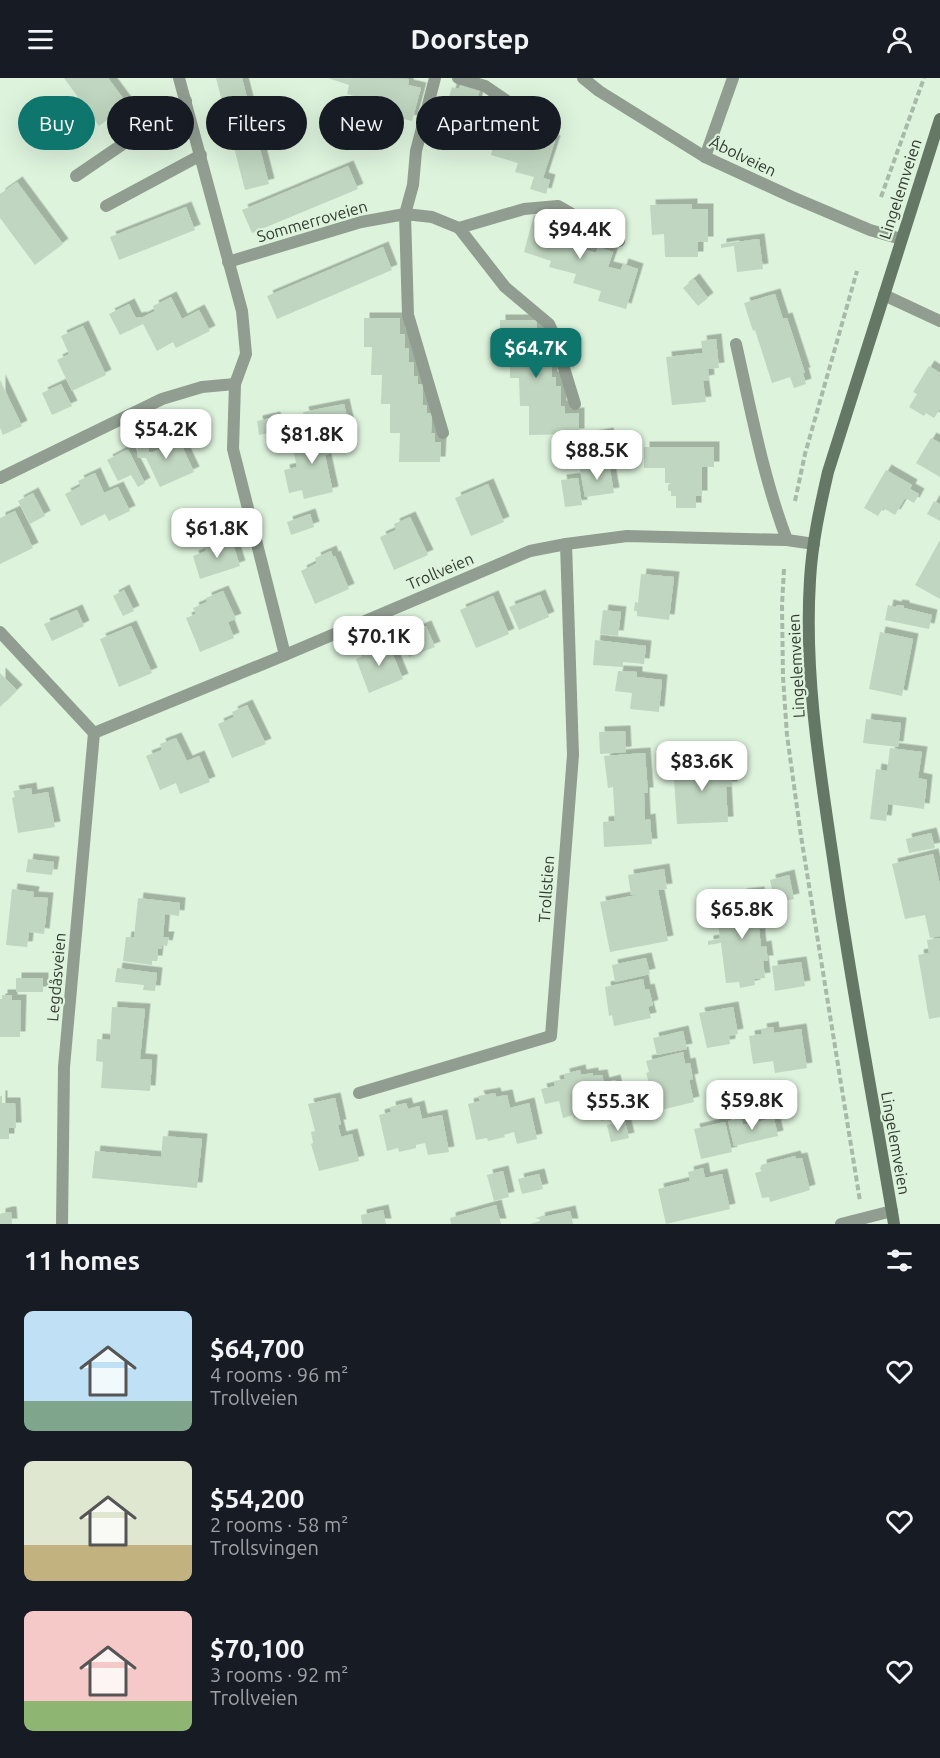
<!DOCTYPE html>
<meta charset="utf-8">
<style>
:root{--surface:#171b24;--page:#20242c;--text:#f1f3f6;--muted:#9ea1a6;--accent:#0f766e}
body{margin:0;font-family:Ubuntu,sans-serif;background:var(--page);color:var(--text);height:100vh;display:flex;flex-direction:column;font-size:22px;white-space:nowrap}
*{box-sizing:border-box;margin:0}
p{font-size:20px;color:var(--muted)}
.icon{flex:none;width:33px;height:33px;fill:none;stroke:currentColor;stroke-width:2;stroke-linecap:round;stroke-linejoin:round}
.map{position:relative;height:1146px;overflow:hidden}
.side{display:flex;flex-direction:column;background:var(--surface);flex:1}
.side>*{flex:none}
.banner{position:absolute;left:18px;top:18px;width:600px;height:54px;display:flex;gap:12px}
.price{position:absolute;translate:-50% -51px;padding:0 14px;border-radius:12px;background:#fff;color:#222;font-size:20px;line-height:39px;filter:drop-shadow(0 2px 3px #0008)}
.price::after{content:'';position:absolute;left:50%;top:36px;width:18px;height:14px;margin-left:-9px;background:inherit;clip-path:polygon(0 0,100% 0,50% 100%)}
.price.active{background:var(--accent);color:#fff}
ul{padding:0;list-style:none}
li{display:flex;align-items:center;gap:18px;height:150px;padding:0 24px}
li span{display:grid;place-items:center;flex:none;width:168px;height:120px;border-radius:9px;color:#555}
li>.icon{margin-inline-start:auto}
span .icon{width:72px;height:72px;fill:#fffc;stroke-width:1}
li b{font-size:26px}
h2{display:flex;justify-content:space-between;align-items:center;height:72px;padding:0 24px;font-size:26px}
.pill{padding:0 21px;border-radius:27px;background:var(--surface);box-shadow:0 6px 24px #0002;font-size:21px;line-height:54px}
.pill.active{background:var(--accent);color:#fff}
header{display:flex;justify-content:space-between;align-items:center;height:78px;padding:0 24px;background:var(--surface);font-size:27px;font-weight:600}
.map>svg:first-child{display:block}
.building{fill:#c0d6c0;filter:url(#shadow)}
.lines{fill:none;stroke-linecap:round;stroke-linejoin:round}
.path{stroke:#a8baa7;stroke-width:4;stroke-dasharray:6 3;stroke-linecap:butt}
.service{stroke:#909d90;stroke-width:12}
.minor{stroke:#909d90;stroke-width:12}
.secondary{stroke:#657865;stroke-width:12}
.labels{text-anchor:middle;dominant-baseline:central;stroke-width:4.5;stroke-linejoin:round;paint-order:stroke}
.street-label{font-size:16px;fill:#323a31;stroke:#ddf3dc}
</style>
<header><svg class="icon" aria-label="menu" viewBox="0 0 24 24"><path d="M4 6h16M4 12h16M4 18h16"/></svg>Doorstep<svg class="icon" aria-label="person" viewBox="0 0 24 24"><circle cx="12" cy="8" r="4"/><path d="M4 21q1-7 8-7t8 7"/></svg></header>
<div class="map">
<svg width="940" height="1146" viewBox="0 0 940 1146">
<defs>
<filter id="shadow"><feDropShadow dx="5.5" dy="-5.5" stdDeviation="0" flood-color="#0004"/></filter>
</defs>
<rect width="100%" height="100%" fill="#ddf3dc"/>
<g class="building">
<path d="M64,0H108L128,27L99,48Z"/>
<path d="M216,0H242L269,106L245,112Z"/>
<path d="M328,0L409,1L408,7L421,10L412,43L371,33L374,24L347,16L349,7Z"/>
<path d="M461,5L480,11L476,26L483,28L485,22L505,28L501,43L508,45L510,39L530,46L525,60L533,62L534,56L555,63L543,100L550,102L546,116L530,111L534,99L515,94L518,85L491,77L493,68L466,60L469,51L441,43L452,9L459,11Z"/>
<path d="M348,88L358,111L252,155L242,132Z"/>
<path d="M17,104L63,166L35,187L0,140V116Z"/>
<path d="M692,126V131H708V164H698V179H665L664,156L652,157L650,127Z"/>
<path d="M186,129L195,152L119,182L110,159Z"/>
<path d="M545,135L563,140L559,155L566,157L568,151L587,157L583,171L596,175L598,169L613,174L608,189L621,192L623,186L638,191L626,231L598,223L601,213L573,205L576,196L549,189L551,183L524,174L534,137L544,140Z"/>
<path d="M759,161L763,191L737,194L734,168L721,170V166Z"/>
<path d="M383,169L392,192L277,241L267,218Z"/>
<path d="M694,201L708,220L698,228L683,210Z"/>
<path d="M775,216L783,241L787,240L805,295H803L806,306L794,310L790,299L772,305L755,252L753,253L744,225Z"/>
<path d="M171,219L182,241L199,232L210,253L176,270L173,264L157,273L143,246L120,257L109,236L129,226L136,240L141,239V240L155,233L153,228Z"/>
<path d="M364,240H400V256H405V270H409V284H414V298H418V306H423V327H427V335H432L431,355H435V364H441L440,384H399L400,355H390V326H381L382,297H371L372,269H364Z"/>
<path d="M500,242H536L537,251H542L543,270H547V279H552V299H556V308H561V328H565V336L579,335V356L529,357V328H520L519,300H510V271H500Z"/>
<path d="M83,248L106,297L72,313L57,282L69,276L61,258Z"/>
<path d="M716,261L719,290L708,291L709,302L703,303L706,324L672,327L666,279L703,275L701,263Z"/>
<path d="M929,288L940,295V331L934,340L926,335L924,338L909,329L917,316L913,314Z"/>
<path d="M0,302L22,348L3,357L0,350Z"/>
<path d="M61,306L72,328L52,337L42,315Z"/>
<path d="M344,326L349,348L334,351L332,344L307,349L303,334Z"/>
<path d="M275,339L278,353L259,357L257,343Z"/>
<path d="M176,355L194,394L160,409L146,380H138L137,361H149V376L161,370L158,364Z"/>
<path d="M323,355V358L335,355L339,373L325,377L333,414L304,421L302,412L289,415L284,392L297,389L291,362Z"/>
<path d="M608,355L610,366L595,370L592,358Z"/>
<path d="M931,360L940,365V399L916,385Z"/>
<path d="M644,369H714V389H702V418H696V430H676V418H671V413H668V407L671,405H665V390H644Z"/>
<path d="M128,371L145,405L138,409L131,397L118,403L107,382Z"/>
<path d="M609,386L614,415L585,419L580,391Z"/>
<path d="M886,392L912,407L910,411L919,416L914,425L905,420L895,437L883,430L878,438L864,430Z"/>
<path d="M95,395L104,415L118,409L130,433L109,443L105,436L81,448L65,416L81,408L78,403Z"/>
<path d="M578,400L582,427L565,429L561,402Z"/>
<path d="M488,406L504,444L471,458L455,420Z"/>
<path d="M33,415L45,438L30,446L18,423Z"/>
<path d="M934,423L940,426V443L927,436Z"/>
<path d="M15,433L33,470L0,486V440Z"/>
<path d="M310,436L314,449L291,457L287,444Z"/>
<path d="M410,439L428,477L394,492L380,459L396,452L394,446Z"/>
<path d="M231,460L240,488L200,501L193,478L206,473L205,469Z"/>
<path d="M940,462V521L915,507Z"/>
<path d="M331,473L333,479L335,478L349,511L315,526L301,493L317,485L315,480Z"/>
<path d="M641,496L674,499L669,542L637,538V533H634L635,524L638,525Z"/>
<path d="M124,512L134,533L123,538L113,518Z"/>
<path d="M223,513L236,541L228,544L234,560L200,574L186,540L196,536L193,530L207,524L206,520Z"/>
<path d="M540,517L549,539L519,552L509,529Z"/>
<path d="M493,518L509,556L476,570L460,532Z"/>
<path d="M888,527L896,529L897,527L904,528V530L932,537L929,551L885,542Z"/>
<path d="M77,532L84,548L52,563L44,546Z"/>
<path d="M603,532L621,534L618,558L600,556Z"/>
<path d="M131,548L152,595L119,609L100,561Z"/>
<path d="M426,548L435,569L409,579L400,558Z"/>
<path d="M880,554L913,561L902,618L869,611Z"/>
<path d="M595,562L646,568L644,586L623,584V589L593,587Z"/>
<path d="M386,563L387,568L389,567L403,601L369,615L356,581L368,576L366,571Z"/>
<path d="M618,593L637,594V599L662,602L659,634L630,631L632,615L615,613Z"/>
<path d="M0,595L17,612L0,629Z"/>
<path d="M247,627L266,666L232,680L218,646L234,639L232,634Z"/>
<path d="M866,641L901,645L898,669L863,665Z"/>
<path d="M625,653L626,674L600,676L599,654Z"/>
<path d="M176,660L187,683L199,678L210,704L180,716L176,705L160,712L146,678L162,672L160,666Z"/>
<path d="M890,670L922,674L918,700L927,702L924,731L888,726L886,743L870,741L876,691L887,693Z"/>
<path d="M645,675L648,715H644L645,742L650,741L652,766L604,769L603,744L615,743L613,709L608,710L604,678Z"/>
<path d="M725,683L731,684L732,709H726L728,744L677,746L673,686Z"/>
<path d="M31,710L32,717L48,714L55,749L18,755L12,720L15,719L13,713Z"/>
<path d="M931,755L935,770L909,775L906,761Z"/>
<path d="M933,776L940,807V858L930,860L925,837L905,841L892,786Z"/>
<path d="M28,781L54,784L52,797L26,794Z"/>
<path d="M664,791L667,811L658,812L668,863L610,874L600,824L637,817H631L628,797Z"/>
<path d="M789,797L794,821L775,825L770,802Z"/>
<path d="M12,811L34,814L33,819L48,820L44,856L29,854L27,869L6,867Z"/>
<path d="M759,814L761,828H756L757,838L762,837L764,851H759L761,869L766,868L768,883H763L765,900L754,901L755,907L740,910L739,904L726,905L721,865L708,867V863L720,861L716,826L742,823L741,816Z"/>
<path d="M138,820L180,825L179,838L165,836L163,859H169L167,868L162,867L161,871H158L157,883H152V887L123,883L126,859H134Z"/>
<path d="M940,860V939L929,941L918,877L929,875L927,862Z"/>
<path d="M646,880L650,896L615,904L612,887Z"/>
<path d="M801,884L805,908L775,913L772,888Z"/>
<path d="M117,890L157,895L155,913L143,912L144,907L115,904Z"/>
<rect x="16" y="900" width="27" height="14"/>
<path d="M643,901L645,912L649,911L653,927L648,929L651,940L614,948L612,937L609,938L605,909Z"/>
<path d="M2,917H12V922H21L20,959H0V921H2Z"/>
<path d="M112,929L145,931L140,981L152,982L150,1013L101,1010L103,984L96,983L97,961L110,962Z"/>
<path d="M733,929L738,956L729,958L730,966L707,970L699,935Z"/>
<path d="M773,949L774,955L801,951L807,990L775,995L773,983L753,986L749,958L762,956L761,951Z"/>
<path d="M683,953L687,971L657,977L653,960Z"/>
<path d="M683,974L685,986L690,985L693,1001L689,1002L694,1024L657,1033L646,995L649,994L646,983Z"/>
<path d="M580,992L581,997L593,995V998L602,997L604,1005L615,1002L623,1038L601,1043L598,1032L590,1034L591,1036L574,1040L573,1037L563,1040L559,1023L545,1026L541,1011L555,1008L554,1003L565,1001L564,996Z"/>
<path d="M495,1015L496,1019L507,1017L510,1030L529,1025L537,1061L517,1066L514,1054L504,1057L505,1059L488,1063L487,1060L476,1062L468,1026L480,1023L478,1018Z"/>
<path d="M0,1018H2V1025H15L16,1050H9V1061H0Z"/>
<path d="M335,1020L341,1047H338L341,1059L352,1056L359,1083L319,1093L311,1066L313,1065L311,1054L315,1053L308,1026Z"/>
<path d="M406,1025L408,1031L419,1028L422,1041L442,1037L449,1074L428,1077L425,1065L416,1067V1070L399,1074L398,1070L387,1073L379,1037L391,1034L390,1029Z"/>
<path d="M741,1040L743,1047L774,1040L778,1058L734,1068L728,1043Z"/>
<path d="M625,1043L629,1060L611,1064L607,1047Z"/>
<path d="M725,1044L732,1074L701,1081L694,1051Z"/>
<path d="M163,1058L202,1061L197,1110L92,1100L95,1073L161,1079Z"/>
<path d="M795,1078L796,1081L802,1080L810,1112L770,1124L769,1119L762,1120L755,1095L762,1093L761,1087Z"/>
<path d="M703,1090L705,1100L722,1096L730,1131L666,1146L658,1111L690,1103L688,1094Z"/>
<path d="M503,1093L509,1119L494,1123L487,1097Z"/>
<path d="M539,1096L543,1111L522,1116L518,1101Z"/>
<path d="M496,1127L501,1146H451L450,1140Z"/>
<path d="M383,1132L386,1146H362L361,1137Z"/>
<path d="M570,1133L573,1146H530L540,1143L539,1140Z"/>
<path d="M7,1134H11L12,1146H0V1136Z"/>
</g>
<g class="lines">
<g class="path">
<path d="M881,119L924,0"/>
<path d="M795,423L805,376L857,193"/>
<path d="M784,491L782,527L783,599L787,657L801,758L860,1123"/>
</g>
<g class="service">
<path d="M435,0L416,73L413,107L405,136L408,237L443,355"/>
<path d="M458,0L485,8L551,53"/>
<path d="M106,128L201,77"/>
<path d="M736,266C751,332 763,399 787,462"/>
<path d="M575,326L554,257L549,246L505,209L459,150L524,131L558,128L619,163"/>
</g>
<g class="minor">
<path d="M179,0L242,233L246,276L235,306L233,371L285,577"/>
<path d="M583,0L599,13L705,79L792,119L870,152L901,161"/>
<path d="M705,79L733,0"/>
<path d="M76,98L186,23"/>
<path d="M228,184L361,144L405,136L432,139L459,150"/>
<path d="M884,217L940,243"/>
<path d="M0,400L162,321L202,309L235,306"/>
<path d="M0,554L94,655L285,577L530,473L566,466L627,458L787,462L814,466"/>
<path d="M359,1015L551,958L573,677L566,466"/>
<path d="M62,1146L64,989L94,655"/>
<path d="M841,1146L892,1133"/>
</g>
<path class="secondary" d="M894,1146C874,1026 851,907 834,787C820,693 804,597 810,502C812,465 820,429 828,394L940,41"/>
</g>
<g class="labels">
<g class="street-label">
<text transform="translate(743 78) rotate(26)">Åbolveien</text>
<text transform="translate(900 111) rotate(-72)">Lingelemveien</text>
<text transform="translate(312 143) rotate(-16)">Sommerroveien</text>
<text transform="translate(440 493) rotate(-23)">Trollveien</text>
<text transform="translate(796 588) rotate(-93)">Lingelemveien</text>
<text transform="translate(546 811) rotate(-86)">Trollstien</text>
<text transform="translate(56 899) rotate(-85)">Legdåsveien</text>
<text transform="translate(896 1065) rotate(80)">Lingelemveien</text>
</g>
</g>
</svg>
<b class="price" style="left:580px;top:182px">$94.4K</b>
<b class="price active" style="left:536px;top:301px">$64.7K</b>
<b class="price" style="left:166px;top:382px">$54.2K</b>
<b class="price" style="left:312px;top:387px">$81.8K</b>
<b class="price" style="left:597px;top:403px">$88.5K</b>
<b class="price" style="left:217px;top:481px">$61.8K</b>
<b class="price" style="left:379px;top:589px">$70.1K</b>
<b class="price" style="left:702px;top:714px">$83.6K</b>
<b class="price" style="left:742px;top:862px">$65.8K</b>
<b class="price" style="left:752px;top:1053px">$59.8K</b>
<b class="price" style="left:618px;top:1054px">$55.3K</b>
<div class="banner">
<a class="pill active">Buy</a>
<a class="pill">Rent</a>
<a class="pill">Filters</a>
<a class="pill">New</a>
<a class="pill">Apartment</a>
</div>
</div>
<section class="side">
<h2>11 homes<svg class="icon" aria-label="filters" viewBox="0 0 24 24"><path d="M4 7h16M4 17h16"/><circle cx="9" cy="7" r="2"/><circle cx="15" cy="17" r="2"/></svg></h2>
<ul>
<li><span style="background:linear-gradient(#bfe0f5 75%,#7fa58c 0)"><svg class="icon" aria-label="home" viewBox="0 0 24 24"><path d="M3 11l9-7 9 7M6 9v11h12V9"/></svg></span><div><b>$64,700</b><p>4 rooms · 96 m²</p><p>Trollveien</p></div><svg class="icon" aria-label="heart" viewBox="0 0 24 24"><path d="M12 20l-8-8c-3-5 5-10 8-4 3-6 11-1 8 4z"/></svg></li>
<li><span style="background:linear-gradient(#dfe7d0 70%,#c2b280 0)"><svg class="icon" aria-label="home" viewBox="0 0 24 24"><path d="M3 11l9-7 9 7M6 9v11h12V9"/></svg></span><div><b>$54,200</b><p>2 rooms · 58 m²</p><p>Trollsvingen</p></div><svg class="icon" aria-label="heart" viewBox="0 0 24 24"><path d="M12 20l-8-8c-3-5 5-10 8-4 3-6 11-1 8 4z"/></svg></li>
<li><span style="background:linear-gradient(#f6c9c9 75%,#8fb573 0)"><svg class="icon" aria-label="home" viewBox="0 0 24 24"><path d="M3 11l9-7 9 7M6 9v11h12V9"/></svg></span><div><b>$70,100</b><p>3 rooms · 92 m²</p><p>Trollveien</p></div><svg class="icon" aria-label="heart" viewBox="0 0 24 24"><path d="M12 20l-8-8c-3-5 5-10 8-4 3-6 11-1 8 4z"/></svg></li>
</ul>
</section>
